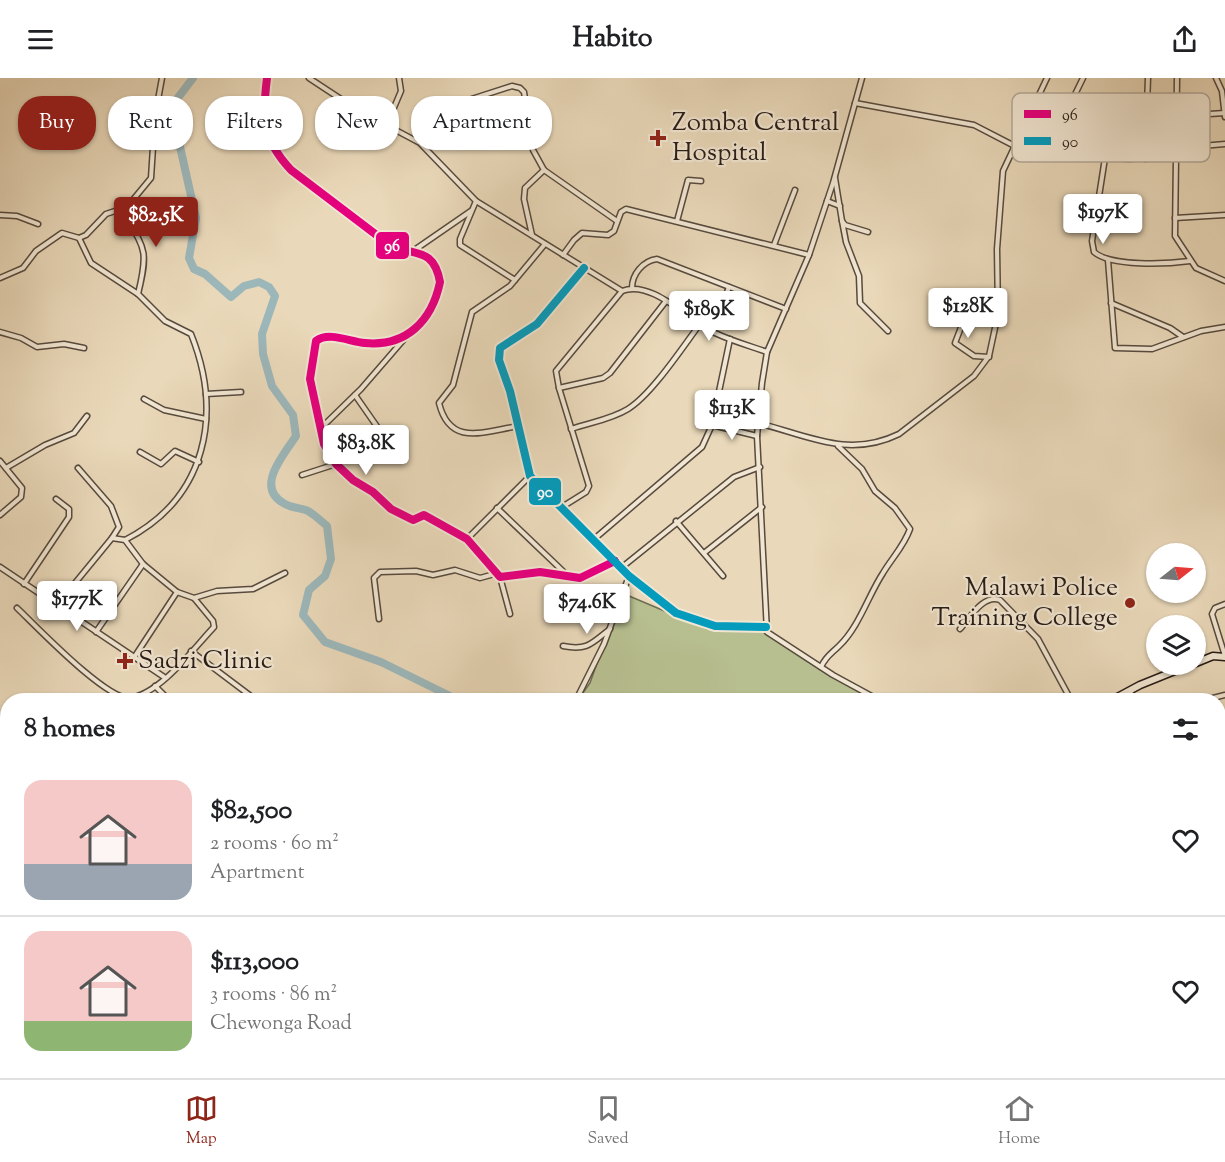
<!DOCTYPE html>
<meta charset="utf-8">
<style>
:root{--surface:#fff;--page:#f6f6f6;--text:#202124;--muted:#757577;--line:#e0e0e0;--accent:#8f2418}
body{margin:0;font-family:"Sorts Mill Goudy",serif;background:var(--page);color:var(--text);height:100vh;display:flex;flex-direction:column;font-size:22px;white-space:nowrap}
*{box-sizing:border-box;margin:0}
p{font-size:20px;color:var(--muted)}
.icon{flex:none;width:33px;height:33px;fill:none;stroke:currentColor;stroke-width:2;stroke-linecap:round;stroke-linejoin:round}
.map{position:relative;flex:1;overflow:hidden}
.sheet{position:absolute;left:0px;top:615px;width:1226px;height:386px;display:flex;flex-direction:column;background:var(--surface);border-radius:24px 24px 0 0;box-shadow:0 2px 4px #0004}
.sheet>*{flex:none}
.guide{position:absolute;left:18px;top:18px;width:600px;height:54px;display:flex;gap:12px}
.needle{width:39px;rotate:73deg}
.buttons{position:absolute;left:1146px;top:465px;display:grid;gap:12px}
.buttons a{display:grid;place-items:center;width:60px;height:60px;border-radius:50%;background:var(--surface);box-shadow:0 2px 4px #0004;font-size:30px}
.price{position:absolute;translate:-50% -51px;padding:0 14px;border-radius:6px;background:#fff;color:#222;font-size:20px;line-height:39px;filter:drop-shadow(0 2px 3px #0008)}
.price::after{content:'';position:absolute;left:50%;top:36px;width:18px;height:14px;margin-left:-9px;background:inherit;clip-path:polygon(0 0,100% 0,50% 100%)}
.price.active{background:var(--accent);color:#fff}
ul{padding:0;list-style:none}
li{display:flex;align-items:center;gap:18px;height:150px;padding:0 24px}
li+li{border-top:2px solid var(--line)}
li span{display:grid;place-items:center;flex:none;width:168px;height:120px;border-radius:18px;color:#555}
li>.icon{margin-inline-start:auto}
span .icon{width:72px;height:72px;fill:#fffc;stroke-width:1}
li b{font-size:26px}
h2{display:flex;justify-content:space-between;align-items:center;height:72px;padding:0 24px;font-size:26px}
.tag{padding:0 21px;border-radius:24px;background:var(--surface);box-shadow:0 2px 4px #0004;font-size:21px;line-height:54px}
.tag.active{background:var(--accent);color:#fff}
header{display:flex;justify-content:space-between;align-items:center;height:78px;padding:0 24px;background:var(--surface);font-size:27px;font-weight:700}
.dock{display:flex;justify-content:space-around;align-items:center;height:84px;border-top:2px solid var(--line);background:var(--surface);font-size:16px;color:var(--muted)}
.dock a{display:grid;justify-items:center;gap:3px}
.dock .active{color:var(--accent)}
.map>svg:first-child{display:block}
.green{fill:#b7be8f;stroke:#6e6c52;stroke-width:1.5}
.lines{fill:none;stroke-linecap:round;stroke-linejoin:round}
.river{stroke:#9cb7ba;stroke-width:8}
.street-casing{stroke:#574a3e;stroke-width:7}
.secondary-casing{stroke:#261a15;stroke-width:9}
.street{stroke:#f1e6d2;stroke-width:4}
.secondary{stroke:#f1e6d2;stroke-width:6}
.bus-1-casing{stroke:#f1e6d2;stroke-width:12}
.bus-2-casing{stroke:#f1e6d2;stroke-width:12}
.bus-1{stroke:#e5007d;stroke-width:8}
.bus-2{stroke:#049bbc;stroke-width:8}
.poi-dot{fill:#8f2418;stroke:#f1e6d2;stroke-width:2}
.labels{text-anchor:middle;dominant-baseline:central;stroke-width:4.5;stroke-linejoin:round;paint-order:stroke}
.poi-label{font-size:26px;fill:#261a15;stroke:#f1e6d2;text-anchor:start}
.key{fill:#f1e6d2;stroke:#b4a999;stroke-width:1.5}
.key-label{font-size:16px;fill:#261a15}
.line-badge{stroke:#f1e6d2;stroke-width:2}
.badge-label{font-size:16px;text-anchor:middle;font-weight:bold;fill:#fff}
</style>
<header><svg class="icon" aria-label="menu" viewBox="0 0 24 24"><path d="M4 6h16M4 12h16M4 18h16"/></svg>Habito<svg class="icon" aria-label="share" viewBox="0 0 24 24"><path d="M12 15V3M7 8l5-5 5 5M5 13v7h14v-7"/></svg></header>
<div class="map">
<svg width="1225" height="1000" viewBox="0 0 1225 1000">
<rect width="100%" height="100%" fill="#e9d8b9"/>
<filter id="stains"><feTurbulence type="fractalNoise" baseFrequency=".00333" numOctaves="4"/><feColorMatrix values="0 0 0 0 .2 0 0 0 0 .09 0 0 0 0 .02 0 0 0 .5 -.17"/></filter>
<radialGradient id="worn" r=".72"><stop offset=".6" stop-color="#630" stop-opacity="0"/><stop offset="1" stop-color="#630" stop-opacity=".3"/></radialGradient>
<path class="green" d="M622,515L707,551L762,552L871,620L867,622H578L590,605Z"/>
<g class="lines">
<g class="river">
<path d="M193,0L177,21L174,42L196,140L189,180L194,191L205,196L231,219L244,208L259,204L269,209L275,218L262,256L263,276L272,308L293,337L296,358C283,378 254,410 285,426C292,430 301,430 308,433C315,437 321,443 327,448L331,481L325,498L309,512L303,537L325,564L381,584L458,622"/>
<path d="M801,993L802,1000"/>
</g>
<defs>
<g id="street">
<path d="M267,0C262,40 262,61 291,92L387,165C411,180 433,166 440,204C432,243 406,269 365,265C350,264 329,253 316,263L310,301L324,366L336,386L353,402L373,414L391,431L413,442L424,437L467,461L500,499L540,494L580,500L615,483"/>
<path d="M309,0L356,31L420,65L476,123L622,213"/>
<path d="M862,0L833,105L809,177L767,274L762,305L757,358L767,554L833,597L879,622"/>
<path d="M1177,0L1175,158L1196,190L1225,203"/>
<path d="M1216,0L1222,13L1225,39"/>
<path d="M855,25L974,47L1038,80L1073,77L1129,81L1178,77"/>
<path d="M453,27L512,8L520,10L524,14L533,72L544,92L525,110L524,121L532,157"/>
<path d="M1178,38L1225,35"/>
<path d="M387,46L401,13L399,0"/>
<path d="M1178,70L1225,66"/>
<path d="M1044,80L1083,0"/>
<path d="M1105,80L1092,163L1094,174C1111,189 1167,186 1190,183"/>
<path d="M1145,81L1148,0"/>
<path d="M544,92L617,143"/>
<path d="M835,100L842,143L845,147L868,154"/>
<path d="M476,123L460,161V167L515,202"/>
<path d="M827,123L840,128"/>
<path d="M122,133C145,171 149,171 138,216"/>
<path d="M0,137L17,138L38,146"/>
<path d="M1175,140L1225,137"/>
<path d="M677,143L688,102L701,103"/>
<path d="M842,143L846,164L859,198L860,225L888,253"/>
<path d="M79,160L91,185L138,216L165,243L191,256C223,336 207,420 125,462"/>
<path d="M774,167L795,112"/>
<path d="M413,173L471,133"/>
<path d="M563,177L574,162L582,155L608,157L614,153L621,134L626,131L809,177"/>
<path d="M1108,182L1115,270L1152,271L1201,253L1225,249"/>
<path d="M584,190L537,246L500,270L499,282L510,313L530,398L629,498L676,535L715,548L766,549"/>
<path d="M0,200L23,190L36,173L62,155L79,160L86,157L106,136L127,129L151,100L155,38L162,0"/>
<path d="M632,210C632,196 643,183 657,181L786,231"/>
<path d="M1111,225L1170,250L1183,259"/>
<path d="M965,239L955,265L974,278L989,279"/>
<path d="M0,254L21,260L37,269L64,266L84,270"/>
<path d="M712,254L729,209"/>
<path d="M559,310L603,300L610,295L666,223"/>
<path d="M206,316L241,314"/>
<path d="M355,317L385,360"/>
<path d="M144,321L164,332L206,341"/>
<path d="M758,345C807,357 848,381 899,356L974,298L989,278L998,236L997,171L1003,93L1047,0"/>
<path d="M712,347L757,358"/>
<path d="M519,348C485,353 450,370 439,325L453,307L472,234L510,208L545,166"/>
<path d="M320,351L361,311L406,259"/>
<path d="M571,351C591,344 610,342 628,331C652,316 682,270 700,246"/>
<path d="M140,374L161,386L175,373L199,384"/>
<path d="M0,383L22,410L21,419L0,437"/>
<path d="M6,390L45,367L74,355L87,338"/>
<path d="M302,397L336,386"/>
<path d="M562,429L586,414L589,408L559,310L556,293L622,213C652,201 689,243 715,255C732,263 750,268 767,274"/>
<path d="M497,430L568,498"/>
<path d="M676,443L723,498"/>
<path d="M467,461L530,398"/>
<path d="M593,462L702,369L712,347L730,261"/>
<path d="M704,475L762,429"/>
<path d="M0,489L164,599"/>
<path d="M621,490L734,399L760,389"/>
<path d="M500,499L510,536"/>
<path d="M24,506L69,439V431L56,421"/>
<path d="M194,520L217,513L253,511L285,495"/>
<path d="M57,527L112,460"/>
<path d="M17,530C36,548 108,624 131,620C162,614 193,571 214,549L213,543L194,520L177,514L143,486L125,462L112,460L119,449L111,428L78,390"/>
<path d="M379,541L374,500L380,494L416,493L433,497L455,492L480,500L498,495"/>
<path d="M960,551C970,540 983,516 1000,522L1038,561L1071,622"/>
<path d="M96,554L143,486"/>
<path d="M563,568C588,573 592,565 610,551"/>
<path d="M191,573L256,622"/>
<path d="M135,578L177,514"/>
<path d="M1225,578L1212,536L1215,530L1225,526"/>
<path d="M821,589C826,578 831,576 839,568C859,549 868,518 883,495C892,480 904,468 910,451L895,430L875,413L862,391L838,368"/>
<path d="M155,608L169,622"/>
<path d="M1128,613L1138,622"/>
<path d="M576,622L604,566L629,498"/>
<path d="M1205,622L1225,617"/>
<path d="M0,656L8,665"/>
<path d="M1218,660L1225,658"/>
<path d="M1218,702L1225,700"/>
<path d="M0,713L8,708"/>
<path d="M1218,743L1225,741"/>
<path d="M1218,773L1225,775"/>
<path d="M1218,873L1225,876"/>
<path d="M0,891L8,909"/>
<path d="M0,942L8,938"/>
<path d="M1218,991L1225,993"/>
<path d="M107,993L108,1000"/>
<path d="M183,993L190,1000"/>
<path d="M752,993L756,1000"/>
<path d="M933,993L944,1000"/>
<path d="M486,1000L488,993"/>
<path d="M1188,1000V993"/>
</g>
<g id="secondary">
<path d="M1196,585L1213,578L1225,579"/>
<path d="M1112,622L1140,607L1192,586"/>
<path d="M718,993L722,1000"/>
<path d="M40,1000L63,993"/>
</g>
</defs>
<use href="#street" class="street-casing"/>
<use href="#secondary" class="secondary-casing"/>
<use href="#street" class="street"/>
<use href="#secondary" class="secondary"/>
<defs>
<path id="bus-1" d="M267,0C262,40 262,61 291,92L387,165C411,180 433,166 440,204C432,243 406,269 365,265C350,264 329,253 316,263L310,301L324,366L336,386L353,402L373,414L391,431L413,442L424,437L467,461L500,499L540,494L580,500L615,483"/>
<path id="bus-2" d="M584,190L537,246L500,270L499,282L510,313L530,398L629,498L676,535L715,548L766,549"/>
</defs>
<use href="#bus-1" class="bus-1-casing"/>
<use href="#bus-2" class="bus-2-casing"/>
<use href="#bus-1" class="bus-1"/>
<use href="#bus-2" class="bus-2"/>
</g>
<g class="poi-dot">
<path d="M655 51h6v6h6v6h-6v6h-6v-6h-6v-6h6z"/>
<circle cx="1130" cy="525" r="6"/>
<path d="M122 574h6v6h6v6h-6v6h-6v-6h-6v-6h6z"/>
</g>
<g class="labels">
<g class="poi-label">
<text x="672" y="45">Zomba Central<tspan x="672" dy="30">Hospital</tspan></text>
<text x="1118" y="510" text-anchor="end">Malawi Police<tspan x="1118" dy="30">Training College</tspan></text>
<text x="138" y="583">Sadzi Clinic</text>
</g>
</g>
<rect x="1012" y="15" width="198" height="69" rx="9" class="key"/>
<rect x="1024" y="32" width="27" height="8" fill="#e5007d"/>
<rect x="1024" y="59" width="27" height="8" fill="#049bbc"/>
<g class="key-label">
<text x="1062" y="42">96</text>
<text x="1062" y="69">90</text>
</g>
<g class="line-badge">
<rect x="375" y="153" width="35" height="29" rx="6" fill="#e5007d"/>
<rect x="528" y="399" width="34" height="29" rx="6" fill="#049bbc"/>
</g>
<g class="badge-label">
<text x="392" y="173">96</text>
<text x="545" y="419">90</text>
</g>
<rect width="100%" height="100%" filter="url(#stains)"/>
<rect width="100%" height="100%" fill="url(#worn)"/>
</svg>
<div class="buttons">
<a><svg class="needle" viewBox="-14 -14 28 28"><path d="M0-13l5 13h-10z" fill="#e53935"/><path d="M0 13l5-13h-10z" fill="#757577"/></svg></a>
<a><svg class="icon" aria-label="layers" viewBox="0 0 24 24"><path d="M12 4l9 5-9 5-9-5zM3 14l9 5 9-5"/></svg></a>
</div>
<b class="price" style="left:1103px;top:167px">$197K</b>
<b class="price active" style="left:156px;top:170px">$82.5K</b>
<b class="price" style="left:968px;top:261px">$128K</b>
<b class="price" style="left:709px;top:264px">$189K</b>
<b class="price" style="left:732px;top:363px">$113K</b>
<b class="price" style="left:366px;top:398px">$83.8K</b>
<b class="price" style="left:77px;top:554px">$177K</b>
<b class="price" style="left:587px;top:557px">$74.6K</b>
<div class="guide">
<a class="tag active">Buy</a>
<a class="tag">Rent</a>
<a class="tag">Filters</a>
<a class="tag">New</a>
<a class="tag">Apartment</a>
</div>
<section class="sheet">
<h2>8 homes<svg class="icon" aria-label="filters" viewBox="0 0 24 24"><path d="M4 7h16M4 17h16"/><circle cx="9" cy="7" r="2"/><circle cx="15" cy="17" r="2"/></svg></h2>
<ul>
<li><span style="background:linear-gradient(#f6c9c9 70%,#9aa5b1 0)"><svg class="icon" aria-label="home" viewBox="0 0 24 24"><path d="M3 11l9-7 9 7M6 9v11h12V9"/></svg></span><div><b>$82,500</b><p>2 rooms · 60 m²</p><p>Apartment</p></div><svg class="icon" aria-label="heart" viewBox="0 0 24 24"><path d="M12 20l-8-8c-3-5 5-10 8-4 3-6 11-1 8 4z"/></svg></li>
<li><span style="background:linear-gradient(#f6c9c9 75%,#8fb573 0)"><svg class="icon" aria-label="home" viewBox="0 0 24 24"><path d="M3 11l9-7 9 7M6 9v11h12V9"/></svg></span><div><b>$113,000</b><p>3 rooms · 86 m²</p><p>Chewonga Road</p></div><svg class="icon" aria-label="heart" viewBox="0 0 24 24"><path d="M12 20l-8-8c-3-5 5-10 8-4 3-6 11-1 8 4z"/></svg></li>
</ul>
</section>
</div>
<nav class="dock">
<a class="active"><svg class="icon" aria-label="map" viewBox="0 0 24 24"><path d="M3 6l6-2 6 2 6-2v14l-6 2-6-2-6 2zM9 4v14M15 6v14"/></svg>Map</a>
<a><svg class="icon" aria-label="saved" viewBox="0 0 24 24"><path d="M7 4h10v16l-5-4-5 4z"/></svg>Saved</a>
<a><svg class="icon" aria-label="home" viewBox="0 0 24 24"><path d="M3 11l9-7 9 7M6 9v11h12V9"/></svg>Home</a>
</nav>
